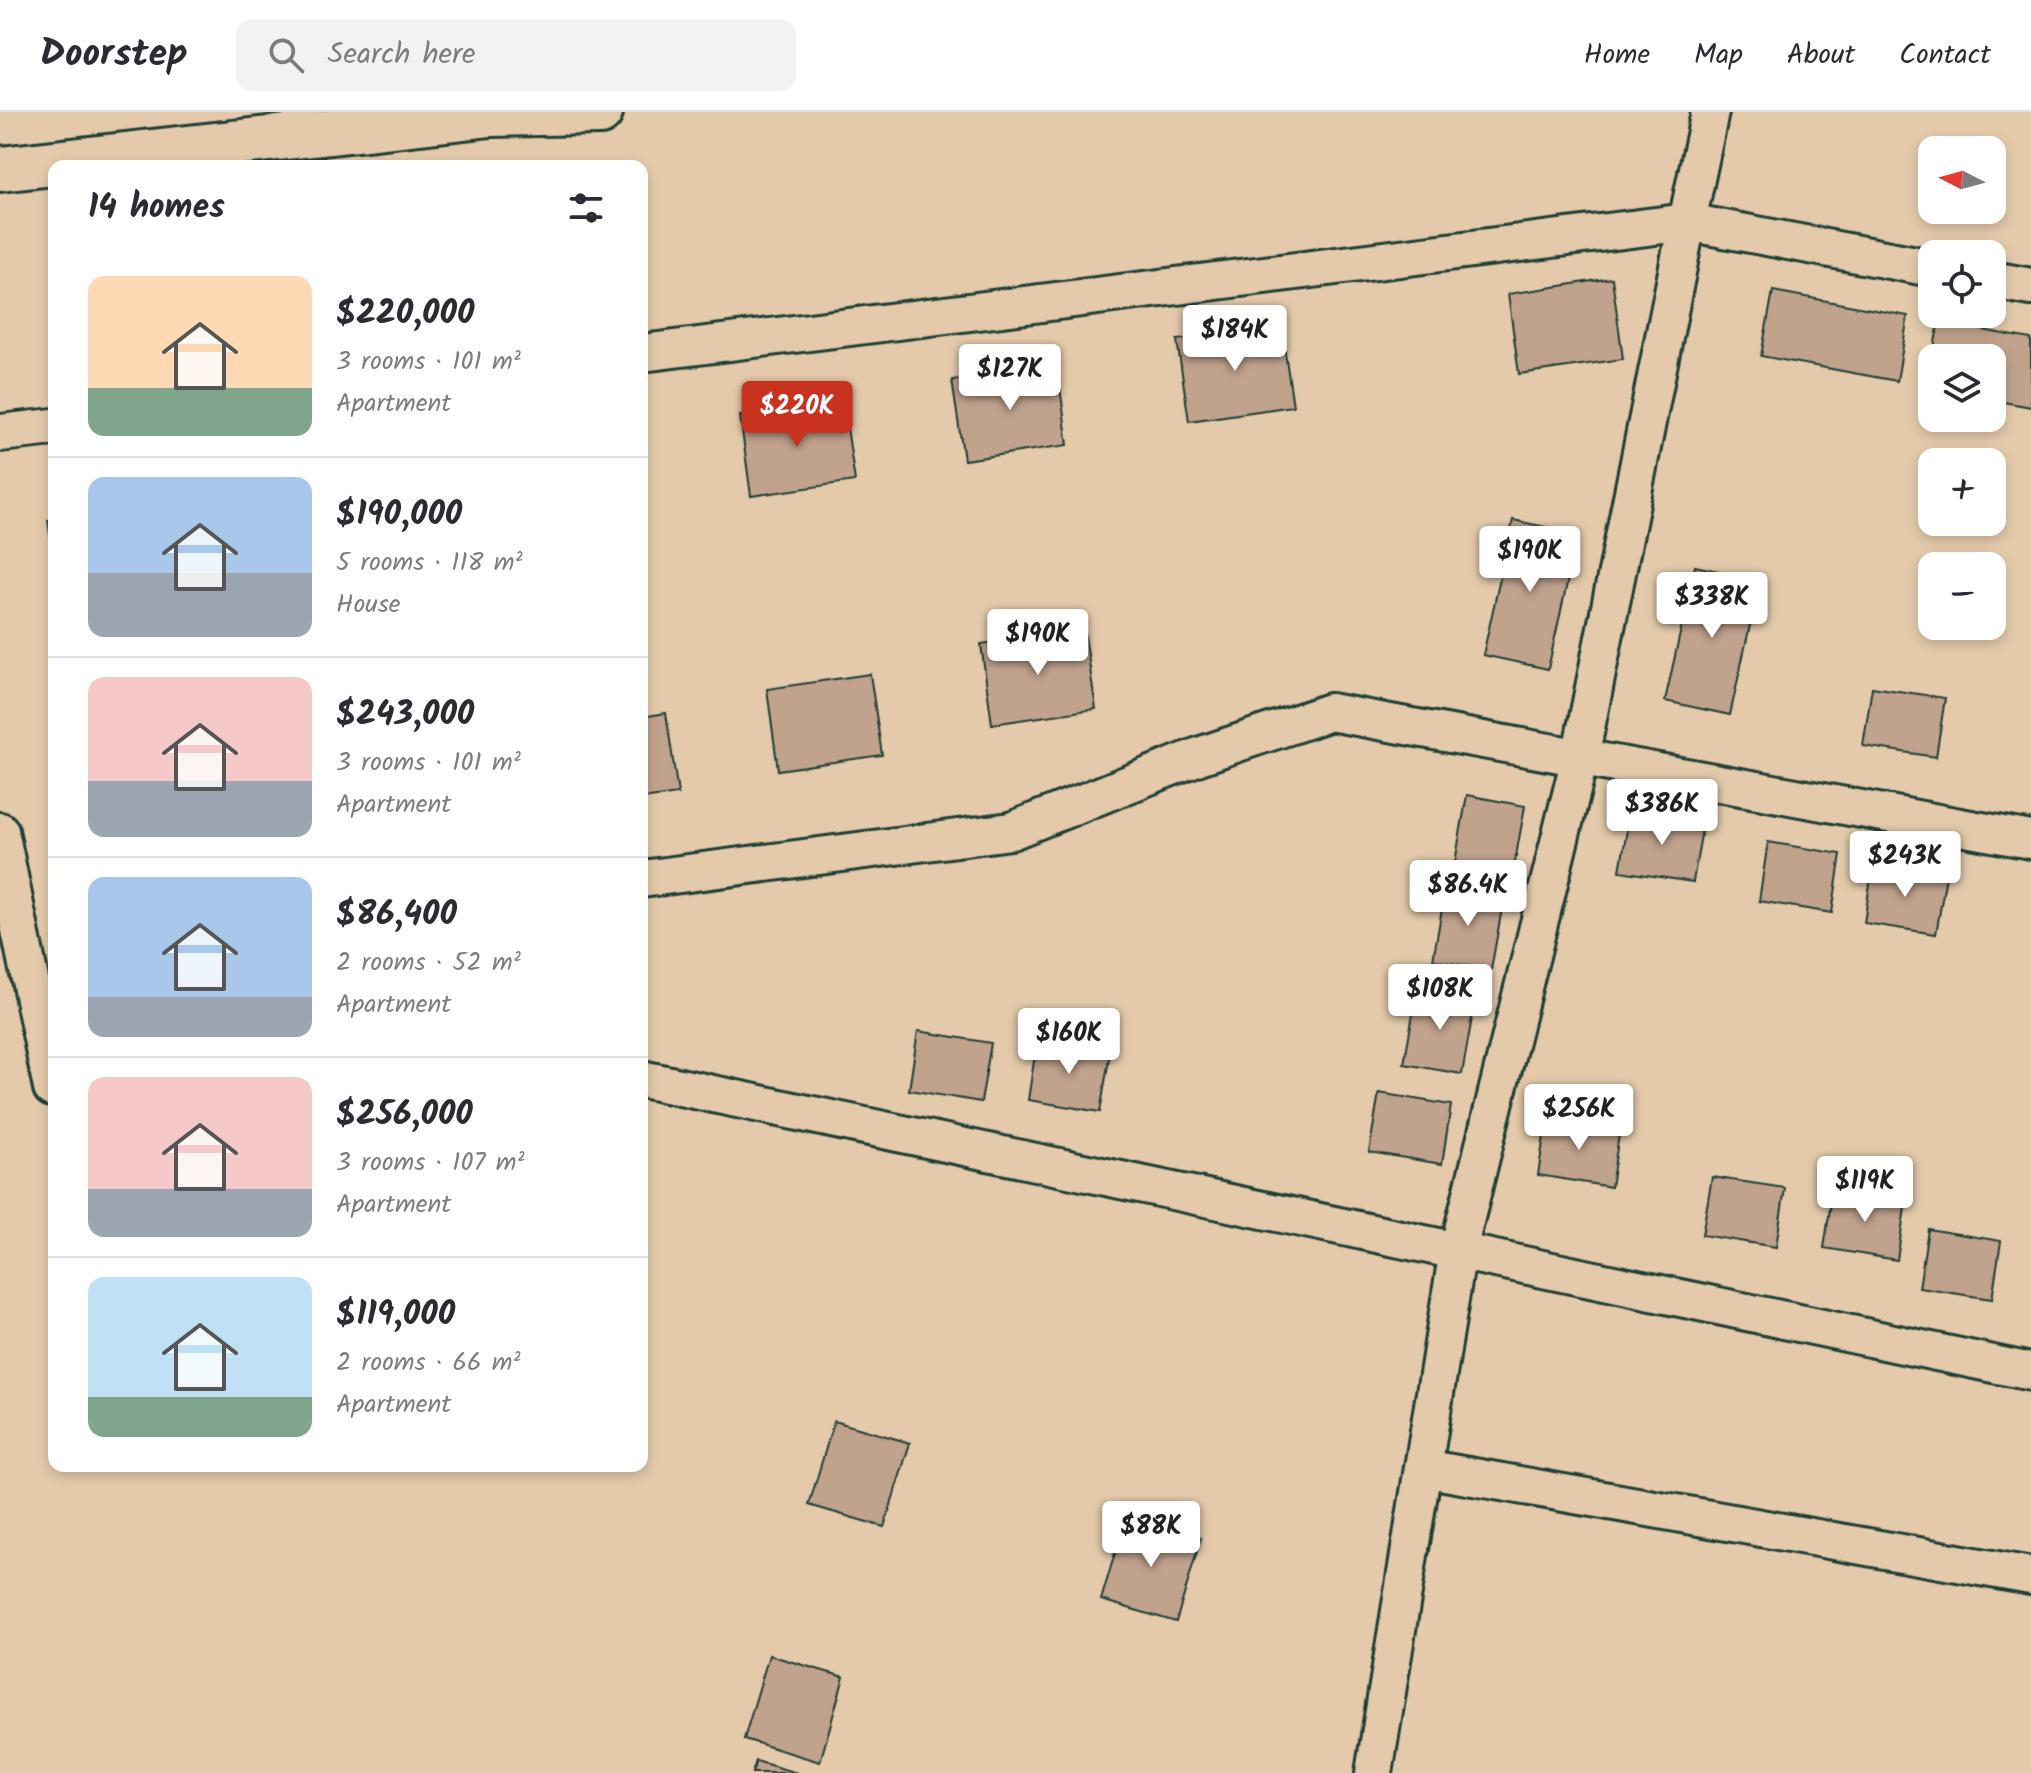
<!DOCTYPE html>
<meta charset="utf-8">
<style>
:root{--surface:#fff;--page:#f2f2f3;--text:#2b2b33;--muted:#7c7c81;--line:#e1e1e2;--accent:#c8321e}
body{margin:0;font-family:Kalam,sans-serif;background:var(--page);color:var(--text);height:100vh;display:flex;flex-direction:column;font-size:30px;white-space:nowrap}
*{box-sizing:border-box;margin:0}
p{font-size:26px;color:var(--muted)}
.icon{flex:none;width:44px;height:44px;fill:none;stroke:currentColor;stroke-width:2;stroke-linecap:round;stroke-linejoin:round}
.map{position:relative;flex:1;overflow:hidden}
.panel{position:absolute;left:48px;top:48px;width:600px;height:1312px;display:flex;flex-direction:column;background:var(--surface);border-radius:16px;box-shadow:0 4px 12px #0003}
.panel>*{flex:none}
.needle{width:52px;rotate:276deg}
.controls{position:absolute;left:1918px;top:24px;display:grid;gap:16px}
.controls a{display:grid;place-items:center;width:88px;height:88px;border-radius:16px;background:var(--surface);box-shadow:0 4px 12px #0003;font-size:40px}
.price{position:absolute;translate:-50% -68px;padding:0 18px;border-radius:8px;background:#fff;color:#222;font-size:26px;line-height:52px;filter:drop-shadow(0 2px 4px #0008)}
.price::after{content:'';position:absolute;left:50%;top:48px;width:24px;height:18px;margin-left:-12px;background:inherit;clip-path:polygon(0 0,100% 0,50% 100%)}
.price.active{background:var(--accent);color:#fff}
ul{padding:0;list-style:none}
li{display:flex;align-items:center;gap:24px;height:200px;padding:0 40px}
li+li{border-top:2px solid var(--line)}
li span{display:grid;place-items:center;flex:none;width:224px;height:160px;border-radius:16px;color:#555}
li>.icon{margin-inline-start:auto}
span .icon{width:96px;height:96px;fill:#fffc;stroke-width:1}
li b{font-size:34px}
h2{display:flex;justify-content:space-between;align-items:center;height:96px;padding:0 40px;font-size:34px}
header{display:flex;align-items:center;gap:48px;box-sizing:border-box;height:112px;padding:0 40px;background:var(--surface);border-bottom:2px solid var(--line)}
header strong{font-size:38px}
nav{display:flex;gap:44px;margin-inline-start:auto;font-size:28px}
.search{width:560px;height:72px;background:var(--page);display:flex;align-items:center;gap:20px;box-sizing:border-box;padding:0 28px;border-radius:16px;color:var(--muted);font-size:30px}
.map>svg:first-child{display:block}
.building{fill:#c1a28d;stroke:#1f3d34;stroke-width:2}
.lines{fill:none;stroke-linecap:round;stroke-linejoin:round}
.street-casing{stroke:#1f3d34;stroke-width:42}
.secondary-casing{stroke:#1f3d34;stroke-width:50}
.street{stroke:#e4caab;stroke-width:36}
.secondary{stroke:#e4caab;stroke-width:44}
</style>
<header>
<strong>Doorstep</strong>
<div class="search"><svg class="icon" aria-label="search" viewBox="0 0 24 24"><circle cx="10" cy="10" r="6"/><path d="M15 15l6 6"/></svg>Search here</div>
<nav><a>Home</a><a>Map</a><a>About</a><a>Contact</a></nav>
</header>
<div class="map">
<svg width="2031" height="1661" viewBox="0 0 2031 1661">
<rect width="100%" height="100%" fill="#e4caab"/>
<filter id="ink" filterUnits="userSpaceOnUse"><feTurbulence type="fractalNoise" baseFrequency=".0125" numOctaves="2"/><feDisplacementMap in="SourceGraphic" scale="16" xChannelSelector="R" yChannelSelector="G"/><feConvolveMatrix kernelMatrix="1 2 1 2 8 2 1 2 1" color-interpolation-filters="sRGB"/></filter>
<g filter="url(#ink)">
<g class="building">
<path d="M1612,166L1623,247L1519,262L1508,182Z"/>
<path d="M1773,179L1908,204L1897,269L1761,244Z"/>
<path d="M1939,210L2031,227V295L1992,288V246H1932Z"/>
<path d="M1281,213L1293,294L1189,309L1177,228Z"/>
<path d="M1932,247V276L1927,275Z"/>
<path d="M1057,253L1068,333L964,348L952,268Z"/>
<path d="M843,289L855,369L751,384L740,304Z"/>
<path d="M54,407V448L48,408Z"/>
<path d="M1513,408L1578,422L1548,557L1483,543Z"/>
<path d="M1695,454L1760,468L1730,603L1665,589Z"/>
<path d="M1084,517L1096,597L992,612L981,532Z"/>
<path d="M870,562L882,643L778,658L767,577Z"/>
<path d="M1872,575L1945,586L1936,645L1863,634Z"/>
<path d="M666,601L678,682L642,687V605Z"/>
<path d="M1467,683L1525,694L1512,766L1454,756Z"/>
<path d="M1630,700L1703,711L1693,770L1620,759Z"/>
<path d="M1768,730L1841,742L1832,801L1759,789Z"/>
<path d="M1873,752L1946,764L1936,822L1864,811Z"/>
<path d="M1446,774L1504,785L1491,858L1433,848Z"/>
<path d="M1417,879L1475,889L1462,962L1404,952Z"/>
<path d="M918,919L991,931L981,990L909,978Z"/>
<path d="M1037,929L1110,941L1100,1000L1028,988Z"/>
<path d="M1379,981L1451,993L1442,1052L1369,1040Z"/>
<path d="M1547,1004L1620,1016L1611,1075L1538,1063Z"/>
<path d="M1712,1065L1785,1076L1776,1135L1702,1123Z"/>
<path d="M1833,1077L1906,1089L1897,1148L1824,1136Z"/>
<path d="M1928,1117L2001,1129L1992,1187L1919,1176Z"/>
<path d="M834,1309L910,1331L884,1415L809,1393Z"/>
<path d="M1126,1404L1201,1426L1176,1510L1101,1488Z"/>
<path d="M769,1543L844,1565L820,1650L744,1627Z"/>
<path d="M756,1649L797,1661H752Z"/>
</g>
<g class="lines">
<defs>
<g id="street">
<path d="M1992,168L2031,175"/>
<path d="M642,241L1687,110L1932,156"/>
<path d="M0,321L54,315"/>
<path d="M0,719L52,976H54"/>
<path d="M642,767L1011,719L1199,644L1330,600L2031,728"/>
<path d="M642,967L2031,1260"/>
<path d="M1423,1356L2031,1464"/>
<path d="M1374,1661L1458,1138L1580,646L1687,110L1710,0"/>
</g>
<path id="secondary" d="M0,57L491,2L600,0"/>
</defs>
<use href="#street" class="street-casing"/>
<use href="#secondary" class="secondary-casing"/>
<use href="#street" class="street"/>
<use href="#secondary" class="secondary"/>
</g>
</g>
</svg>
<div class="controls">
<a><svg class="needle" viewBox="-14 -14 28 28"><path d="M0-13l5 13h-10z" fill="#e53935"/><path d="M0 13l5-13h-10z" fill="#7c7c81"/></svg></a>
<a><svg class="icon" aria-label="locate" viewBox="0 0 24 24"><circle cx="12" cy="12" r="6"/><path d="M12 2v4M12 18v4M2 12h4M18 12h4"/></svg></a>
<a><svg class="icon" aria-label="layers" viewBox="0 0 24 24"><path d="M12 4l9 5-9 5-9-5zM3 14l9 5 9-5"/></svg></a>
<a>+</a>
<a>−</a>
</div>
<b class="price" style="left:1235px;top:261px">$184K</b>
<b class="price" style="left:1010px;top:300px">$127K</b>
<b class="price active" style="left:797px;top:337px">$220K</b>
<b class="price" style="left:1530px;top:482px">$190K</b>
<b class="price" style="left:1712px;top:528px">$338K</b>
<b class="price" style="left:1038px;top:565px">$190K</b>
<b class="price" style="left:1662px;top:735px">$386K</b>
<b class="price" style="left:1905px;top:787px">$243K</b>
<b class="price" style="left:1468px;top:816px">$86.4K</b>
<b class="price" style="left:1440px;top:920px">$108K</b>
<b class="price" style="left:1069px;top:964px">$160K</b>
<b class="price" style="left:1579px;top:1040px">$256K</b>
<b class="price" style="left:1865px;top:1112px">$119K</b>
<b class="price" style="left:1151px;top:1457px">$88K</b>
<section class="panel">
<h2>14 homes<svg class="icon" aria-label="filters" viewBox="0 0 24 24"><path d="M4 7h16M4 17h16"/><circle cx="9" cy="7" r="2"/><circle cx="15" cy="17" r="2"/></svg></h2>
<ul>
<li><span style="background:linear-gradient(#ffd9b3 70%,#7fa58c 0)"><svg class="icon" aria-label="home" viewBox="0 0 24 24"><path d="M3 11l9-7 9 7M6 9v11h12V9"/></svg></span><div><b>$220,000</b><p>3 rooms · 101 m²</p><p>Apartment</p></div></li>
<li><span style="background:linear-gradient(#a9c7e8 60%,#9aa5b1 0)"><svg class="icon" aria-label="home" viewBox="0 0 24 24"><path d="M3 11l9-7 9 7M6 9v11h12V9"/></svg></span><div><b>$190,000</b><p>5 rooms · 118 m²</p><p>House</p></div></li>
<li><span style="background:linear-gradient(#f6c9c9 65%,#9aa5b1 0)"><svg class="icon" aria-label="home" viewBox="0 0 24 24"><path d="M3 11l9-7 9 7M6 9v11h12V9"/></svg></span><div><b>$243,000</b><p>3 rooms · 101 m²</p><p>Apartment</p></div></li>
<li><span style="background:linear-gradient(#a9c7e8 75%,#9aa5b1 0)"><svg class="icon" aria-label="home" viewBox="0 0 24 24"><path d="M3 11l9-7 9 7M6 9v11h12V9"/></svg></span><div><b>$86,400</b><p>2 rooms · 52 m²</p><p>Apartment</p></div></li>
<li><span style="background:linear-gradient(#f6c9c9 70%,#9aa5b1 0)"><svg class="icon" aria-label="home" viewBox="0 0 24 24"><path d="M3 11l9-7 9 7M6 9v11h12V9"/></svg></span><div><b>$256,000</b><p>3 rooms · 107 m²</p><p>Apartment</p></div></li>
<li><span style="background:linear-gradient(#bfe0f5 75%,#7fa58c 0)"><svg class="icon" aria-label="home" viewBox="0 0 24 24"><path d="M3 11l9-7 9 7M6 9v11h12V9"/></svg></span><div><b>$119,000</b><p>2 rooms · 66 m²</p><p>Apartment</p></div></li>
</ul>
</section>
</div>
